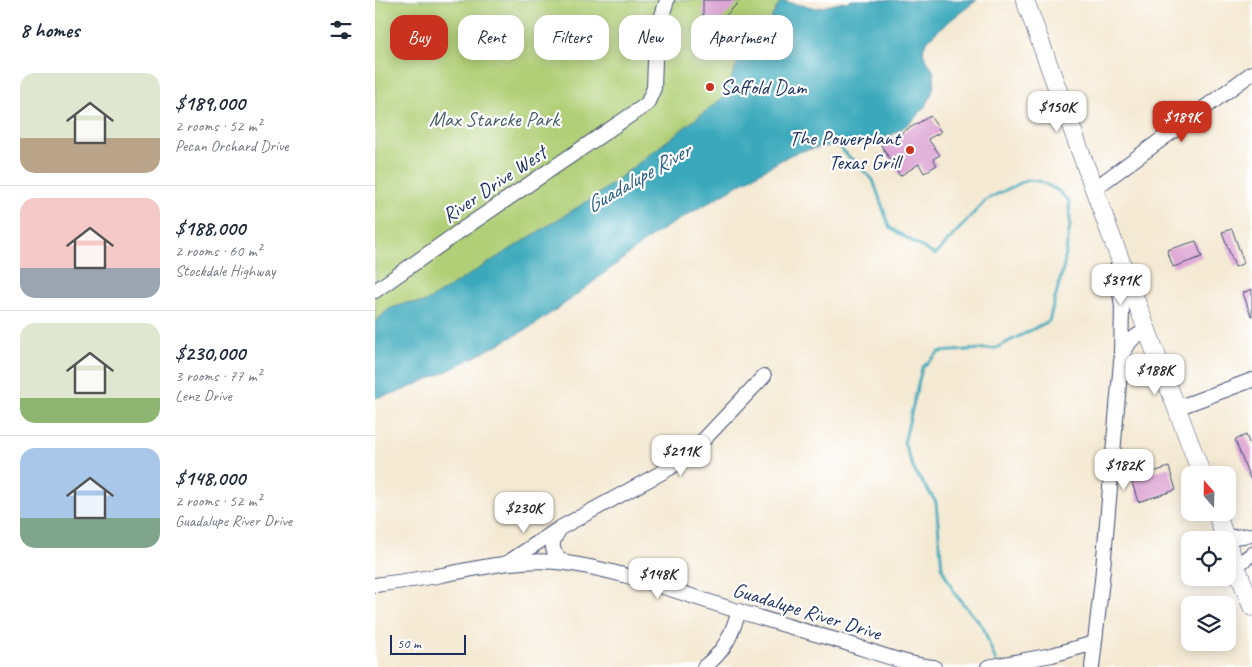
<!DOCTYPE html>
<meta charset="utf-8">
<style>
:root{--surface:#fff;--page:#f2f2f3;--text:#1f2937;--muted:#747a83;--line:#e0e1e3;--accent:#c8321e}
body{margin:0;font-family:Caveat,sans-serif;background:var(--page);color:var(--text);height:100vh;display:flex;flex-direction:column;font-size:19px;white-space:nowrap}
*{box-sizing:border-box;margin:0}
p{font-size:16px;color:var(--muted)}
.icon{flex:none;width:28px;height:28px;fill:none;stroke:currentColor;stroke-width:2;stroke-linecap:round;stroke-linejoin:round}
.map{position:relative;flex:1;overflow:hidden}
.panel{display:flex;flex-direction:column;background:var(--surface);width:375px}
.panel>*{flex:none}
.banner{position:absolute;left:15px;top:15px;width:475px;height:45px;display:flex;gap:10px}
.needle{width:32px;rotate:340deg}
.controls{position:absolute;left:806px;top:466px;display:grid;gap:10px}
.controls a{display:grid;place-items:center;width:55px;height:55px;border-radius:10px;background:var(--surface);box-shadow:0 2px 12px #0003;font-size:25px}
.scale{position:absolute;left:15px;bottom:12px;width:76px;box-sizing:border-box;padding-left:5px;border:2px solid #1b2f5e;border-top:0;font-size:14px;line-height:18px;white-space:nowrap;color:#1b2f5e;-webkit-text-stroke:4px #fff;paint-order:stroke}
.price{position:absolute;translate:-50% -42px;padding:0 11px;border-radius:10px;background:#fff;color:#222;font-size:16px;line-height:32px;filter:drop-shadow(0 1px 2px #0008)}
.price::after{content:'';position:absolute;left:50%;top:30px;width:15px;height:11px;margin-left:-8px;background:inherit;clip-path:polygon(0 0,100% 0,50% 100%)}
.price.selected{background:var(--accent);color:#fff}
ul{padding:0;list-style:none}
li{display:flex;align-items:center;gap:15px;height:125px;padding:0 20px}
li+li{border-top:1px solid var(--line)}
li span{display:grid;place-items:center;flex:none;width:140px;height:100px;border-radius:15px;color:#555}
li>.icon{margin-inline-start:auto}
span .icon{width:60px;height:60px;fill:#fffc;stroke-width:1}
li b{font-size:21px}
h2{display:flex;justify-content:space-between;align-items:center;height:60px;padding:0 20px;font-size:21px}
.chip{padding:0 18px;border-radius:15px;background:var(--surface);box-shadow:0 2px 12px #0003;font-size:18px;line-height:45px}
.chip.selected{background:var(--accent);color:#fff}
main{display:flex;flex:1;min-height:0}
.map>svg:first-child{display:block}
.green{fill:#b0cf76;stroke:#667f6a}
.water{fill:#3ba9bb;stroke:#2b6c8c}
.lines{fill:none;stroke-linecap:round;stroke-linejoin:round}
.stream{stroke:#3ba9bb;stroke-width:3}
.building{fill:#dea7d5}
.minor-casing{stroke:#3c4b70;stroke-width:16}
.major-casing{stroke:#3c4b70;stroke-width:19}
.minor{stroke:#fff;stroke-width:14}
.major{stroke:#fff;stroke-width:18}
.poi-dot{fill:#c8321e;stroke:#fff;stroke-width:2}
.labels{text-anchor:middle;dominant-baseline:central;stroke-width:4.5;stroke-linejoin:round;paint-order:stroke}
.poi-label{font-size:21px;fill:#1b2f5e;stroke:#fff;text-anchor:start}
.park-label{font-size:21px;fill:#485f65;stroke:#fff}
.street-label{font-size:21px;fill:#1b2f5e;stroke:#fff}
.water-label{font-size:22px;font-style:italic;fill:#286083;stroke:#fff}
</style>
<main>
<section class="panel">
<h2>8 homes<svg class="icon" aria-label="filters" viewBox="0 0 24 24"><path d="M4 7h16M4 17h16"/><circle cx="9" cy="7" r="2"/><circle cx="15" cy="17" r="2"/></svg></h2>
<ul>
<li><span style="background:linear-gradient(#dfe7d0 65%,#b9a48a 0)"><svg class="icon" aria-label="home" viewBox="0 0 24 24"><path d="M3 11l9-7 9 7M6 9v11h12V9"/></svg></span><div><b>$189,000</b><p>2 rooms · 52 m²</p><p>Pecan Orchard Drive</p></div></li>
<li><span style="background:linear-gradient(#f6c9c9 70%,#9aa5b1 0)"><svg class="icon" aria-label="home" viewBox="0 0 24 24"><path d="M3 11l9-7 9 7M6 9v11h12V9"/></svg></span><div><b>$188,000</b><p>2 rooms · 60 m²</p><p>Stockdale Highway</p></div></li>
<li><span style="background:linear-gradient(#dfe7d0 75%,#8fb573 0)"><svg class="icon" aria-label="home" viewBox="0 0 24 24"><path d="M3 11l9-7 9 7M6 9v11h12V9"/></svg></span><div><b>$230,000</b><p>3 rooms · 77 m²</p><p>Lenz Drive</p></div></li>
<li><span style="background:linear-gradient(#a9c7e8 70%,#7fa58c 0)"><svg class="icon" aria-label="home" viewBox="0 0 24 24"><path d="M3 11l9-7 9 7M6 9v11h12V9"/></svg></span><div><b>$148,000</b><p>2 rooms · 52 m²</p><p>Guadalupe River Drive</p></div></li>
</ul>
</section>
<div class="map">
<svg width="877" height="667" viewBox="0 0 877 667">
<rect width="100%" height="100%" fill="#fff"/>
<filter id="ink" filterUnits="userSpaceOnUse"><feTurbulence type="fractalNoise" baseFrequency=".02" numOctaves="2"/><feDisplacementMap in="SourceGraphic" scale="10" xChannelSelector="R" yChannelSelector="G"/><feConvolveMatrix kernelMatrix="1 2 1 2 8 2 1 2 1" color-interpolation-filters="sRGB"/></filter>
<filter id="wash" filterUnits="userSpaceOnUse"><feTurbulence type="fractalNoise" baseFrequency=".0096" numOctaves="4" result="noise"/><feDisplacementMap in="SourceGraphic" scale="20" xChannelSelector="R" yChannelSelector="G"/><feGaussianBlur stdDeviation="1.12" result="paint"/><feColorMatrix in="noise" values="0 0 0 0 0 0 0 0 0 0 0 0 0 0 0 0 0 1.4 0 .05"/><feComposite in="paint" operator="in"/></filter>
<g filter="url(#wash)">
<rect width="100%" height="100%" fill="#f4e9d3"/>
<path class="green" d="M0,0H411L413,3L405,2L397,16L392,32L386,37L381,39L366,53L349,97L222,195L49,303H31L14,309L0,322Z"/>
<path class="water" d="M478,0H602C591,9 555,34 550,45C544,57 557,63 559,73C564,103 531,131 505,140C498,143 487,142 479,143C457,146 436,147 415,155L280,234L195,300L156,327L73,371L24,392L0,398V322L14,309L31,303H49L222,195L349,97L366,53L374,43L386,37L392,32L397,16L406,1L442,8Z"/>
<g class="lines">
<path class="stream" d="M460,143L498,180L515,228L560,255L612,199L652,180L664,181L682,190L694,201L695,225L689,265L674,321L621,348L564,352L547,368L529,443L540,472L561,502L567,568L580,594L608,627L621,662"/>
</g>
<g id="blocks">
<g class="building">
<path d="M328,0H366L340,26L328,15Z"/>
<path d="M555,116L566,132L553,139L565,155L558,159L562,165L549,173L544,164L525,176L506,145Z"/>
<path d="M857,229L869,263L860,267L847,232Z"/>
<path d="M821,241L827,257L798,267L792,250Z"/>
<path d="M877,289V316H876L868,293Z"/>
<path d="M871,435L877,450L876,481L860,440Z"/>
<path d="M794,467L801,490L763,502L756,479Z"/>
</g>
</g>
</g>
<g filter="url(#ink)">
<use href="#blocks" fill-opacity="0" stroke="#3c4b70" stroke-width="1"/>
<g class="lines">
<defs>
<g id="minor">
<path d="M719,189L877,73"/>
<path d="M742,267L747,308L746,353"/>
<path d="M0,291L85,231L272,104L279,88L281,34L292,0"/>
<path d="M802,408L877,380"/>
<path d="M185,529C174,544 175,553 191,563"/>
<path d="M850,538L877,535"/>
<path d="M132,563L185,528L295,468L319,450L389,376"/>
<path d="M861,566L877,554"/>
<path d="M0,585C23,582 45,579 67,575C108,567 150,557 191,563C243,570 294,589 344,605C385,618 426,630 468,642C497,651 528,664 559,667"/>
<path d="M329,667C350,651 356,636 364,611"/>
<path d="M613,667L677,655L719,643"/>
<path d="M717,667L727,580L746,361C751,346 756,335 773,331"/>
</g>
<g id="major">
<path d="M650,0L734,230L827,475"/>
<path d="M841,512L851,540"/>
<path d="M852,543L877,607"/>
</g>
</defs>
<use href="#minor" class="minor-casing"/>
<use href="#major" class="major-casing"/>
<use href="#minor" class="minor"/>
<use href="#major" class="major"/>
</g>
</g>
<g class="poi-dot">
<circle cx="335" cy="87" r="5"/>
<circle cx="535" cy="150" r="5"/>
</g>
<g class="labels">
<g class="poi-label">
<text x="345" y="87">Saffold Dam</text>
<text x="525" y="138" text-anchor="end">The Powerplant<tspan x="525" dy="24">Texas Grill</tspan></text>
</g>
<g class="park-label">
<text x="119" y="119">Max Starcke Park</text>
</g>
<g class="street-label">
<text transform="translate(119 184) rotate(-34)">River Drive West</text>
<text transform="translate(432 611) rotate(17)">Guadalupe River Drive</text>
</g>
<g class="water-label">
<text transform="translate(263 178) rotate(-30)">Guadalupe River</text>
</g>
</g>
</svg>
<div class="controls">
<a><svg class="needle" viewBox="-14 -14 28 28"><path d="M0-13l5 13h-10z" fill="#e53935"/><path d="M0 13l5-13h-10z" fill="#747a83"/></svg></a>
<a><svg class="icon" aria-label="locate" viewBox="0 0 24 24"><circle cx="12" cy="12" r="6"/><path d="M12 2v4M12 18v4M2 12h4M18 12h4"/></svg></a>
<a><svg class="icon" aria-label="layers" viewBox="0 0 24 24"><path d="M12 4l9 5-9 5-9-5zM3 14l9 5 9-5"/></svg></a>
</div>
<div class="scale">50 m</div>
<b class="price" style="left:682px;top:133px">$150K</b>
<b class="price selected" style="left:807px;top:143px">$189K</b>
<b class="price" style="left:746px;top:306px">$391K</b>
<b class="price" style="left:780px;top:396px">$188K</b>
<b class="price" style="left:306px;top:477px">$211K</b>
<b class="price" style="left:749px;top:491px">$182K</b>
<b class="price" style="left:149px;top:534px">$230K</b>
<b class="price" style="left:283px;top:600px">$148K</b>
<div class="banner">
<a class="chip selected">Buy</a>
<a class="chip">Rent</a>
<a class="chip">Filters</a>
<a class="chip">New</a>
<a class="chip">Apartment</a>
</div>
</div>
</main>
